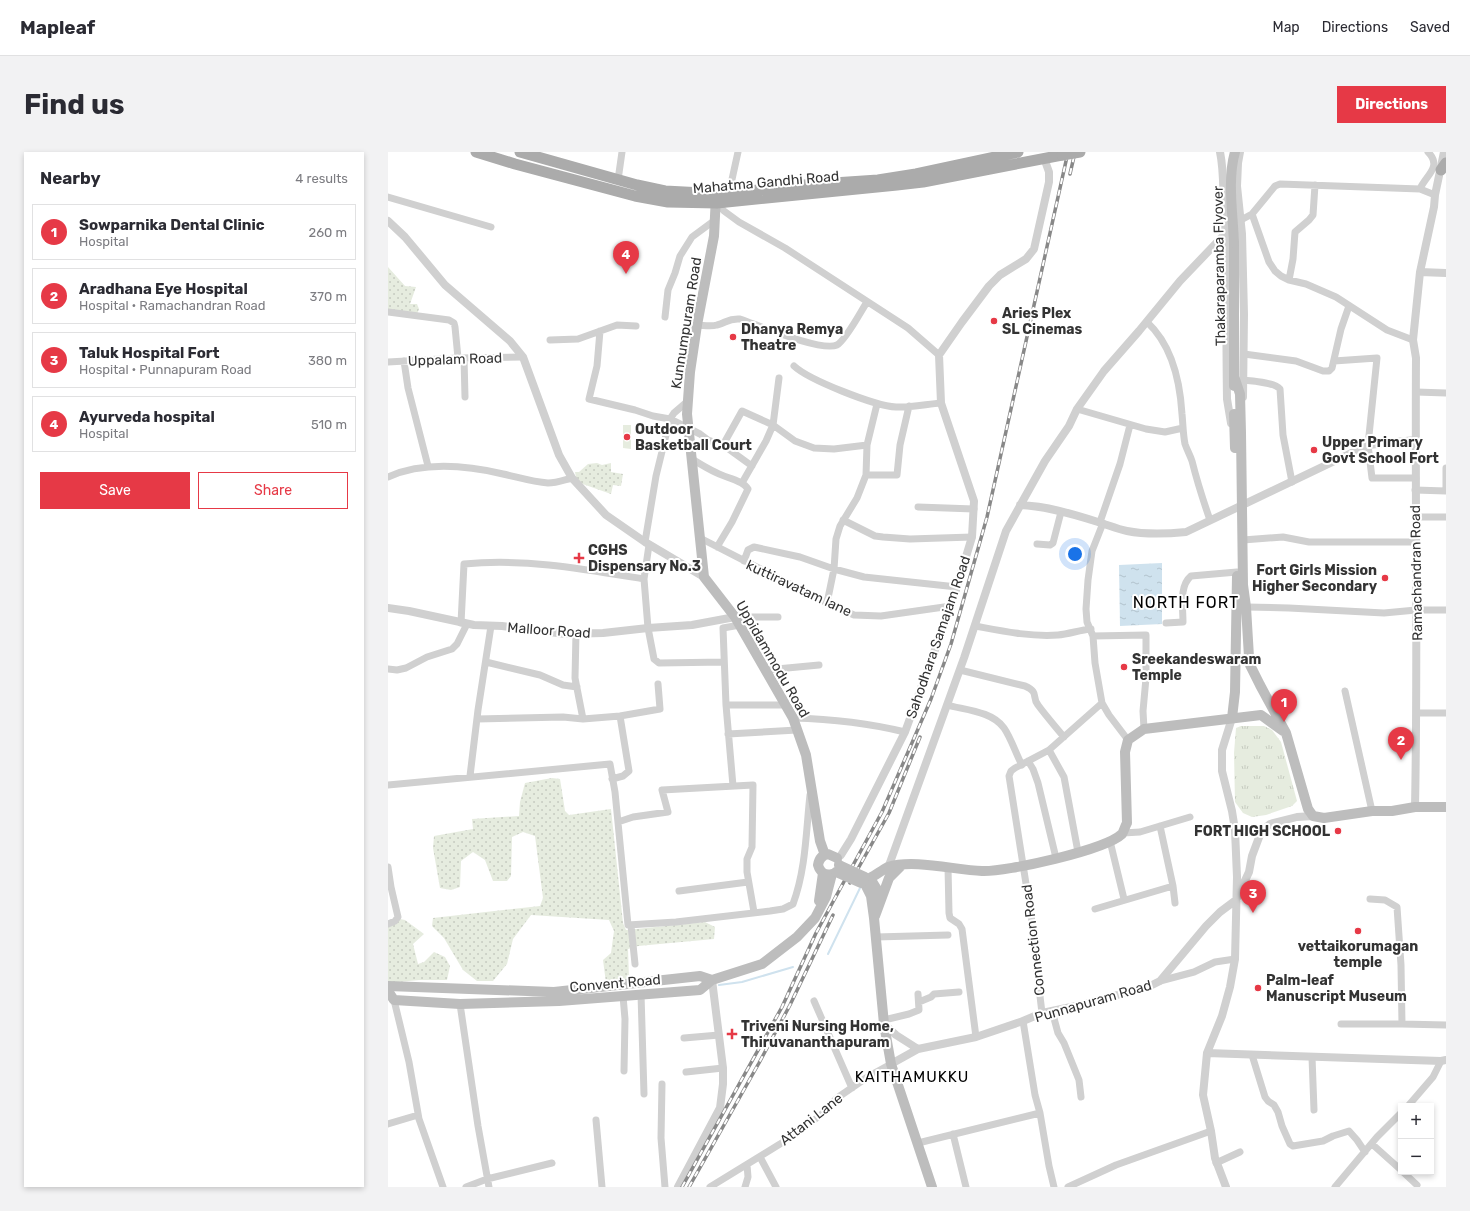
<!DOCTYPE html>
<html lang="en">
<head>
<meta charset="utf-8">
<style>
	:root { --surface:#fff; --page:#f2f2f3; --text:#2b2b33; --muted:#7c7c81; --line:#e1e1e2; --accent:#e63946 }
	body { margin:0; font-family:Rubik,sans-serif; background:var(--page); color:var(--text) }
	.controls { position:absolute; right:12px; bottom:12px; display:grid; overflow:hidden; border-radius:0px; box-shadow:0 2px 6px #0003 }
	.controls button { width:36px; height:36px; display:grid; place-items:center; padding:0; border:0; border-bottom:1px solid var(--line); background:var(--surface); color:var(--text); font:20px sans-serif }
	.you { position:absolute; left:687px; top:402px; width:14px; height:14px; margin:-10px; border:3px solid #fff; border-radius:50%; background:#1a73e8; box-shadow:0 0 0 6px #1a73e833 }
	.badge { display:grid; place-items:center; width:26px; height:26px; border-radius:50%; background:var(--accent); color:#fff; font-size:13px; font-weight:700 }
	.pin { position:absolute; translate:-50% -33px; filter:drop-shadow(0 1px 2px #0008) }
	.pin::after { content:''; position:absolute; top:21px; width:14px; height:12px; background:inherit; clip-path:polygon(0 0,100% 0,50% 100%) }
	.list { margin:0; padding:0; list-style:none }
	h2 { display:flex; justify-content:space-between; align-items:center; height:52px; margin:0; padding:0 16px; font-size:17px }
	h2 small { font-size:13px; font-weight:400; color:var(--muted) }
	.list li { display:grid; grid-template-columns:26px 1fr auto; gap:12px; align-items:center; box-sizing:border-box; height:56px; margin:0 8px 8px; padding:0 8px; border:1px solid var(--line); border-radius:0px }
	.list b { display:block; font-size:15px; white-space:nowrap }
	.list p { margin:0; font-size:13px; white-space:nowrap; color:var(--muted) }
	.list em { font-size:13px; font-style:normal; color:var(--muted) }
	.actions { display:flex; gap:8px; padding:12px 16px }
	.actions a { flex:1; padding:9px 0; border:1px solid var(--accent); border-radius:0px; text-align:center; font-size:14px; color:var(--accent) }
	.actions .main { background:var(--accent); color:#fff }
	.map { position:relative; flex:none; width:1058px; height:1035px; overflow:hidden; border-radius:0px }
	header { display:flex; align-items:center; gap:24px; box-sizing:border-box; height:56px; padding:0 20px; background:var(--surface); border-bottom:1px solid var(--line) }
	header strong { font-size:19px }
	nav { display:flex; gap:22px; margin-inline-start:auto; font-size:14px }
	.intro { display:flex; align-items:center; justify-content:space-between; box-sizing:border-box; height:96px; padding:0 24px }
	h1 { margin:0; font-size:28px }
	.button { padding:10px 18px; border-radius:0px; background:var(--accent); color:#fff; font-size:14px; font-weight:700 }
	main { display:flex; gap:24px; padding:0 24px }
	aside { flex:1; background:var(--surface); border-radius:0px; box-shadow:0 2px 6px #0003 }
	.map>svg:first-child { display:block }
</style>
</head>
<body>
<header>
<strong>Mapleaf</strong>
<nav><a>Map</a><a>Directions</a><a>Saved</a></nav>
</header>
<div class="intro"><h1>Find us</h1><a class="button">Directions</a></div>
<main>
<aside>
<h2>Nearby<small>4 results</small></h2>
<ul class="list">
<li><span class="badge">1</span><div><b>Sowparnika Dental Clinic</b><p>Hospital</p></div><em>260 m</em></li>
<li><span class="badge">2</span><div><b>Aradhana Eye Hospital</b><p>Hospital · Ramachandran Road</p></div><em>370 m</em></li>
<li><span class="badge">3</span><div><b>Taluk Hospital Fort</b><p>Hospital · Punnapuram Road</p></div><em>380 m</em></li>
<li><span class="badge">4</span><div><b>Ayurveda hospital</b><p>Hospital</p></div><em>510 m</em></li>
</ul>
<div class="actions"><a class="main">Save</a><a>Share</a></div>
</aside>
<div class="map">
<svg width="1058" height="1035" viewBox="0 0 1058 1035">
	<defs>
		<pattern id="grass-dots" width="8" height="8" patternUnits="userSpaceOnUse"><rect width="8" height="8" fill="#e6ecdf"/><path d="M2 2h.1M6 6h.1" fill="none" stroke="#c6cbc0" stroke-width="1.8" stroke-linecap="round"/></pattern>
		<pattern id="park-tufts" width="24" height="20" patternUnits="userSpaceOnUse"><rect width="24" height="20" fill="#e6ecdf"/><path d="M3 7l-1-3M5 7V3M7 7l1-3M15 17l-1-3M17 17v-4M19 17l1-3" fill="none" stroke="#c6cbc0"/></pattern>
		<pattern id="water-ripples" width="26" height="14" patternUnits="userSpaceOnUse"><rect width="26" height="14" fill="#cfe2ee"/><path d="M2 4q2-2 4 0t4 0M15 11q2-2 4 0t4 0" fill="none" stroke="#b2c2cd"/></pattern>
	</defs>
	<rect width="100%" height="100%" fill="#fff"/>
	<path fill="url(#grass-dots)" d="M0,115L17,134L28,135L22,152H29L31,157L29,162L0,157Z
		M209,311L214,313L223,311V320L235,322L233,334L225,333L223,342L189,330L187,320H191L200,312Z
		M164,626L172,627L177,659L181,663L223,657L235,771L238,778L317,770L327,775L326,787L250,794L240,797L241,827L218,831L215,808L223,801L226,779L221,768L143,763L125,787L119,812L105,829H89L75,818L56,786L44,774L45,766L152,754L155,746L147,684L135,680L124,685L123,724L119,729H105L97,708L85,700L73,709L72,735L63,738L52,736L45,696L46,684L85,677L84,667L131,664L132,650L137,631Z
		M7,766L17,768L36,782L25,792L30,812L36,810L46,800L57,805L62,814L59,828H31L0,831V771Z"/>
	<path fill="url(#park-tufts)" d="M853,574H876L884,578L893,590L909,649L904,654L878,663L864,665L855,661L847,650L846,601L848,576Z"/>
	<path fill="#e6ecdf" d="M235,273H243V297L235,296Z"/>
	<path fill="url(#water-ripples)" d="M774,411V472L732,474L731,413Z"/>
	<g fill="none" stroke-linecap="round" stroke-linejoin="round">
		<path stroke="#cfe2ee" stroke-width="2" d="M440,802L472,736
			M331,833L354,830L405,815"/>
		<path stroke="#d0d0d0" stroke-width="7" d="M230,28L234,0
			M1032,37C1037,24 1055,15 1040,0
			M341,41L350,0
			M0,45L103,75
			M329,51L336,59L351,70L397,96L520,176L551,203
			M864,62L887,34L892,32L1032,37L1047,43
			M853,68L864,62L881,110L887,119L893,124L901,128L918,132L948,145L999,178L1025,188
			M901,128L905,107L907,80L921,68L925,63L927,33
			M0,160L61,168L66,171L67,175L70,206
			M277,165L280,138L287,121L292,104L304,85L327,68
			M759,170C784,193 792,229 794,262C795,272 795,282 797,292C799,298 802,303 804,309C809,329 815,348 822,368
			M309,173C315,173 322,175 329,173C338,171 340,166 352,167C370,173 433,200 449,193C458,188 473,159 479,150
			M212,179L209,214L201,247L247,258L265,264L282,267L312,282L320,288L335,293L364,314
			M162,188L190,187L229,173L248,174
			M856,202L908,209L935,219H941L944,216L953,177L961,154
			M76,206L77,245
			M16,209L20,236L40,314
			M946,209L989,206L980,293L984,326H1028
			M0,210L70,206L135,205
			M406,214C421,228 487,254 508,255C520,256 540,252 553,251
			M855,228C864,229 886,230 892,237L895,283L904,330
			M1028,240L1058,241
			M689,257L758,277L777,280L795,276
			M335,293L354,259L385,273L407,289L426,296L446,297L479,293
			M304,307C312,312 320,317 329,321C338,326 355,328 360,337L344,370L329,395
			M478,323H509L512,293L521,254
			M0,325C36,309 77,313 115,322C129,325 145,330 160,331C168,331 176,328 184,326
			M354,331L378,289L385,273L391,226
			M1027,338L1058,339
			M1058,339V316
			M530,355L586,357
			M1027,365H1058
			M455,368L487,384L495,385L522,387L584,385
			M712,370L732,312L742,273
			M715,371L704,399L700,428L698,457L699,470L705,484L707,511L714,551L721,563L740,588
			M312,386L439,451L466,463L493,464L563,454
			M855,388L895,385L921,390H1028
			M257,390L268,324L280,275L282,267L286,261L300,249
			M649,392L662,393L665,391L673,360
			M261,393L256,427L260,476L266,507L271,511L336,510
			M356,409L360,398L366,395L412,405L446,417L476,425L569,435
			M439,451L446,417L448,387L452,374L469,346L478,323L479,293L489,252
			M858,455L901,456L996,461L1028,458H1058
			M347,465H390
			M73,471L76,412C137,406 196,417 256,427
			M778,471L795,470C795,455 791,434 803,424L849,420
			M587,474C614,479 642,485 670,483C681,482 692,478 703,477
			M188,481L187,526L195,567
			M705,484L758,483V526L755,559L756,577
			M98,510L152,523L175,533L189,535
			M0,517L9,518L18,516L39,505L64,497L69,492L79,472
			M378,518L431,513
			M572,518L637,534C652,541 643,544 650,553C658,564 667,574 676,585
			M957,539L984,659
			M338,553H398
			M559,553C577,558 604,559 616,576C623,586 628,602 634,613
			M1029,561H1058
			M405,566C443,567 480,571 517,580
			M89,567L175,565L195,567L232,564L272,557L270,532
			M340,582L409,578
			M661,598L676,625L690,700
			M640,609L645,617L650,631L668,706
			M82,624L90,558L103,474
			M224,627L235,624L241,619L232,564
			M0,633L222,612L227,640L240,773L288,770L382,759L395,757L405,752C418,717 418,679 422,643
			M345,634L338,553L335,476L352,473
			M230,670L245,665L280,660L274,638L365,633L364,695L359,707V720L366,760
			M772,674L785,734L787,751
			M735,681L752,680L802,665
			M722,689L736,747
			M0,715L3,735L10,765L7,769L0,772
			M560,715L561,761L562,766L571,772L574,777L588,885
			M291,739L360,730
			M982,747L997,748L1009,755L1013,813L1014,872L1058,873
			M707,757L785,734
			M243,773L247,812
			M488,785L560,783
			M772,829L806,820L827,810L847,807
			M253,842L256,942
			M235,844L237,867L236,919
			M6,848L21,910L31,967L55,1035
			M426,849L464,936
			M531,850L543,845L546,842L571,840
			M72,852L90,974L101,1035
			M664,859L670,881L676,891L691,928L693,945
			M654,861L649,819L648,795L621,624L623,619L627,616L661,598L714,551
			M496,868L521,862L531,858L530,842
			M635,869L647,943L652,961L661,1014L666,1035
			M953,872H1014
			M296,886L331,883
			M864,903L877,945L880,949L886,953L890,960L894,974L902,992L905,994L935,989L945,984L961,979L969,988L977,1000
			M924,905L926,958
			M298,920L335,916
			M274,932L273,986L277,1035
			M1020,954L1045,925L1053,909
			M208,968L214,1035
			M0,972L30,963
			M565,982L578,1035
			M530,991L652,961
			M984,992L1013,1018
			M372,1005L388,1035
			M828,1011L852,1000
			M1015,1020L1029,1033
			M78,1035L99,1027L164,1011
			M322,1035L392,992L433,963L449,946L481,924L503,912
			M357,1035L360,1025L359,1013
			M680,1035L728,1013L823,979
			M947,1035L989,985L1013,961"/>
		<path stroke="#d0d0d0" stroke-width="8" d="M832,0C836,19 835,38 836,58C839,121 838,184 839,247L843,271
			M852,0L850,11L849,34L854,82L856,162L855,245
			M0,69L17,85L57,133L122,189L135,205L171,303L184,326L218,363L257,390L316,425
			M1032,120L1058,121
			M632,353C658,354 685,362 710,370C720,373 729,377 739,379C759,383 778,382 798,380L980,293L1027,288
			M0,456L21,459L86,473L114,474L177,482L215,481L260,476L304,473L347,465
			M1027,655C1030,505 1027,355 1028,206L1025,188L1032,120L1046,55L1047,43L1056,0
			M451,712L449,706L453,703L463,687L517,580L563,454L584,385L586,349L553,251L551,203L574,170L601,134L612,123L638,107L646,97L661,30V20L656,6
			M500,720V716L576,506L618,379L657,309L681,274L689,257L716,219L751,179L792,129L835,84L837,85L853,68
			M496,872L508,883L530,897
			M819,901L1053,909L1058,908
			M503,912L530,897L588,885L635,869L654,861L693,853L762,834L772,829L818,774L832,760L848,748L861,720L864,704L873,680L882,672L909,665L925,664
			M290,1035L332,956L335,932V916L324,828
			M838,1035L827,1006L823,979L815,943L819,901L834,864L842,835L847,807L849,725L847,678L844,659L834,619V598L844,566"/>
		<path stroke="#bdbdbd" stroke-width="10" d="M328,44L326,84L309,173L302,220L299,262L316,425L347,465L405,566L418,603L432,689L437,703
			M846,91V234
			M847,227L852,242L853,281L855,433L858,455L861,505L862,513L872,533L898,581L920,657L925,664L936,666L984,659H1004L1027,655H1058
			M846,262L847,296
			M844,566L847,540L849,424
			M482,726C488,723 494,718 500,715C526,707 567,718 594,719C619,720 717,698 734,682C736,679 737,674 739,671L737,600L740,588L756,577L873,563L895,579
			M482,726L490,739L492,748
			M477,732L483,744L486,766L496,872L503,912L544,1035
			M431,749L435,721
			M487,764L501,726L514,713
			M0,834L166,840L312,824L324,828
			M0,839L6,848L72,852L171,849L312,838L324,828L374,812L409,785L427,766L438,745L444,722C437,724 432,720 430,713C431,707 434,703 440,702L449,706"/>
		<path stroke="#ababab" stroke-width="11" d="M88,0L127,12L247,44L280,50L329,51L509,33L535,30L674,3
			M132,0L249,33L277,39L334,42L416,33L490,28L528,22L630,0
			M1053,18L1058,11"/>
		<defs>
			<path id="rail" d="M682,22L687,0
				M462,731L501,661L532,585
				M294,1035L394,855L428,781L494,660L543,547L563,492L599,365L680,0
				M301,1035L371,911L402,853L445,763"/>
		</defs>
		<use href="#rail" stroke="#888" stroke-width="3.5"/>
		<use href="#rail" stroke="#fff" stroke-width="2" stroke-dasharray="6" stroke-linecap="butt"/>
		<path stroke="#bdbdbd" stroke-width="10" d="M846,91C845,63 839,27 847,0
			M451,713L477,725
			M448,720L473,731"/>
		<path stroke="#ababab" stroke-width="11" d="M674,3L692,0"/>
	</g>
	<g fill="#e63946" stroke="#fff" stroke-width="1.5">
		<circle cx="606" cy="169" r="4"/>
		<circle cx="345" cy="185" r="4"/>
		<circle cx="239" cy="285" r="4"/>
		<circle cx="926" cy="298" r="4"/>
		<path d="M189 400h4v4h4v4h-4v4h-4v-4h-4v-4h4z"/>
		<circle cx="997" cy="426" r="4"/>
		<circle cx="736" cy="515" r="4"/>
		<circle cx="950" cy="679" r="4"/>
		<circle cx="970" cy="779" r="4"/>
		<circle cx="870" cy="836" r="4"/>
		<path d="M342 876h4v4h4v4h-4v4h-4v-4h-4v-4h4z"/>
	</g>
	<g text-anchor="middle" stroke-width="4" stroke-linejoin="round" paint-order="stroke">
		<g font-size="14" fill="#333" stroke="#fff">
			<text transform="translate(378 30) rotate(-5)" y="5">Mahatma Gandhi Road</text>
			<text transform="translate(831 114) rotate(-91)" y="5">Thakaraparamba Flyover</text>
			<text transform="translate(298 171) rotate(-81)" y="5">Kunnumpuram Road</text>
			<text transform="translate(67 207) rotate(-2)" y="5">Uppalam Road</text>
			<text transform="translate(1028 421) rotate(-91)" y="5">Ramachandran Road</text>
			<text transform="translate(411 436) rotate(25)" y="5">kuttiravatam lane</text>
			<text transform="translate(161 478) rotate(4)" y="5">Malloor Road</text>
			<text transform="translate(550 485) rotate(-71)" y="5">Sahodhara Samajam Road</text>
			<text transform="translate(385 507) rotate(60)" y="5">Uppidammodu Road</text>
			<text transform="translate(645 788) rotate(-97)" y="5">Connection Road</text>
			<text transform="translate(227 831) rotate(-5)" y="5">Convent Road</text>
			<text transform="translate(705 849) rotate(-16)" y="5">Punnapuram Road</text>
			<text transform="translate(423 967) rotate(-38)" y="5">Attani Lane</text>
		</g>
		<g font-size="14" font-weight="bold" fill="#333" stroke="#fff" text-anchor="start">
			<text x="614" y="166">Aries Plex<tspan x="614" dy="16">SL Cinemas</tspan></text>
			<text x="353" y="182">Dhanya Remya<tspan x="353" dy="16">Theatre</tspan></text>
			<text x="247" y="282">Outdoor<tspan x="247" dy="16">Basketball Court</tspan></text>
			<text x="934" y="295">Upper Primary<tspan x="934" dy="16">Govt School Fort</tspan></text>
			<text x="200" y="403">CGHS<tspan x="200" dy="16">Dispensary No.3</tspan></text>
			<text x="989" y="423" text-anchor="end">Fort Girls Mission<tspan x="989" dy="16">Higher Secondary</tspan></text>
			<text x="744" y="512">Sreekandeswaram<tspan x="744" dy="16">Temple</tspan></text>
			<text x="942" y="684" text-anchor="end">FORT HIGH SCHOOL</text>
			<text x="970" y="799" text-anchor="middle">vettaikorumagan<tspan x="970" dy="16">temple</tspan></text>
			<text x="878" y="833">Palm-leaf<tspan x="878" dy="16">Manuscript Museum</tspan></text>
			<text x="353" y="879">Triveni Nursing Home,<tspan x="353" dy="16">Thiruvananthapuram</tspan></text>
		</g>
		<g font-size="15" letter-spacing="1" fill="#000" stroke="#fff">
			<text x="524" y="930">KAITHAMUKKU</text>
		</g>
		<g font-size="16" letter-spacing="1" fill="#000" stroke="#fff">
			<text x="798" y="456">NORTH FORT</text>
		</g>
	</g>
</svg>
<div class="controls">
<button>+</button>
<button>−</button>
</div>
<div class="you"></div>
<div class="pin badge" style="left:896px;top:570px">1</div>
<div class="pin badge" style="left:1013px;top:608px">2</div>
<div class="pin badge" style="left:865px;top:761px">3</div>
<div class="pin badge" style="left:238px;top:122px">4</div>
</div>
</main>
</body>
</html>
